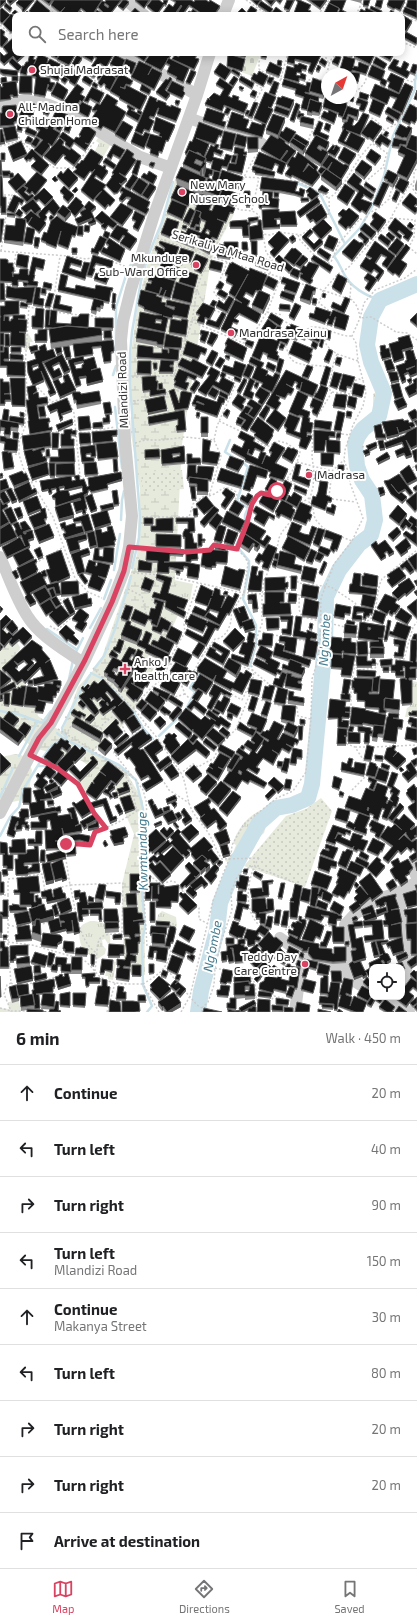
<!DOCTYPE html>
<html lang="en">
<head>
<meta charset="utf-8">
<style>
	:root { --surface:#fff; --page:#f6f6f6; --text:#202124; --muted:#757577; --line:#e0e0e0; --accent:#da4261 }
	body { margin:0; font-family:"Exo 2",sans-serif; background:var(--page); color:var(--text) }
	.controls { position:absolute; right:12px; bottom:12px; display:grid; overflow:hidden; border-radius:8px; box-shadow:0 2px 10px #0003 }
	.controls button { width:36px; height:36px; display:grid; place-items:center; padding:0; border:0; border-bottom:1px solid var(--line); background:var(--surface); color:var(--text); font:20px sans-serif }
	.compass { position:absolute; left:321px; top:68px; width:36px; height:36px; border-radius:50%; background:var(--surface); box-shadow:0 2px 10px #0003; rotate:40deg }
	.stop { position:absolute; width:12px; height:12px; margin:-9px; border:3px solid #da4261; border-radius:50%; background:#fff }
	.stop.end { background:#da4261; border-color:#fff; box-shadow:0 1px 4px #0008 }
	.list { margin:0; padding:0; list-style:none }
	h2 { display:flex; justify-content:space-between; align-items:center; height:52px; margin:0; padding:0 16px; font-size:17px }
	h2 small { font-size:13px; font-weight:400; color:var(--muted) }
	.list li { display:grid; grid-template-columns:26px 1fr auto; gap:12px; align-items:center; box-sizing:border-box; height:56px; padding:0 16px; border-top:1px solid var(--line) }
	.list b { display:block; font-size:15px; white-space:nowrap }
	.list p { margin:0; font-size:13px; white-space:nowrap; color:var(--muted) }
	.list em { font-size:13px; font-style:normal; color:var(--muted) }
	.icon { flex:none; width:22px; height:22px; fill:none; stroke:currentColor; stroke-width:2; stroke-linecap:round; stroke-linejoin:round }
	.map { position:relative; flex:none; width:417px; height:1012px; overflow:hidden }
	.search { position:absolute; background:var(--surface); box-shadow:0 2px 10px #0003; left:12px; right:12px; top:12px; height:44px; display:flex; align-items:center; gap:10px; box-sizing:border-box; padding:0 14px; border-radius:8px; color:var(--muted); font-size:15px }
	.sheet { height:556px; background:var(--surface) }
	nav { display:flex; justify-content:space-around; align-items:center; box-sizing:border-box; height:56px; border-top:1px solid var(--line); background:var(--surface); font-size:11px; color:var(--muted) }
	nav a { display:grid; justify-items:center; gap:2px }
	nav .on { color:var(--accent) }
	.map>svg:first-child { display:block }
</style>
</head>
<body>
<div class="map">
<svg width="417" height="1012" viewBox="0 0 417 1012">
	<defs>
		<pattern id="grass-tufts" width="24" height="20" patternUnits="userSpaceOnUse"><rect width="24" height="20" fill="#e6eadd"/><path d="M3 7l-1-3M5 7V3M7 7l1-3M15 17l-1-3M17 17v-4M19 17l1-3" fill="none" stroke="#c6c9be"/></pattern>
		<pattern id="wetland-marsh" width="20" height="14" patternUnits="userSpaceOnUse"><rect width="20" height="14" fill="#e6eadd"/><path d="M1 5h8M5 5V1M11 12h8M15 12V8" fill="none" stroke="#c6c9be"/></pattern>
		<pattern id="cemetery-stones" width="16" height="16" patternUnits="userSpaceOnUse"><rect width="16" height="16" fill="#e6eadd"/><path d="M2 7V4a2 2 0 0 1 4 0v3zM10 15v-3a2 2 0 0 1 4 0v3z" fill="#c6c9be"/></pattern>
		<pattern id="park-dots" width="8" height="8" patternUnits="userSpaceOnUse"><rect width="8" height="8" fill="#e6eadd"/><path d="M2 2h.1M6 6h.1" fill="none" stroke="#c6c9be" stroke-width="1.8" stroke-linecap="round"/></pattern>
	</defs>
	<rect width="100%" height="100%" fill="#fff"/>
	<path fill="url(#grass-tufts)" d="M98,138L112,142L102,159L94,153L99,143L96,141Z
		M28,333L33,342H30V346H34L33,349L29,348L27,350H24L25,334Z
		M376,392L380,395V400L376,402L377,406L374,408L373,407V394Z
		M174,580L193,584L190,600L169,593Z
		M413,681L417,682V714L412,713L408,717H405L407,708L410,706L409,686Z
		M102,760L107,764L84,793L80,790L79,781Z
		M261,810L269,816L264,833L255,841L252,839L239,865L225,861L233,853L236,845L233,843C238,828 247,817 261,810Z
		M162,911L176,917L177,926L175,932L169,927L170,923L157,920L158,915Z
		M90,921H95L108,924C108,931 111,936 110,943L108,944L105,939L102,940L103,946L106,949L105,954L96,960C92,956 88,954 84,950C80,946 78,934 80,928C82,924 86,923 90,921Z
		M110,960L116,962L113,980L108,979V976H105L106,972H110Z
		M19,1001L21,1012H0V1008L9,1009L8,1002Z"/>
	<path fill="url(#wetland-marsh)" d="M179,171L237,194L234,207V214L217,246L210,265L182,444L175,579L179,613L131,718L93,752L125,770L143,801L145,975L129,972L124,962L122,884L134,834L112,783L82,761L34,748L3,725L0,726V624L13,637L20,647L17,672L35,698L38,716L62,732L78,687L100,663L137,555L140,490L131,434V354L137,308L147,265L167,209L175,180Z
		M16,754L24,756L32,770L29,792L22,800L7,803L0,799V757Z"/>
	<path fill="url(#cemetery-stones)" d="M244,53H261L252,76L241,72Z"/>
	<path fill="url(#park-dots)" d="M182,470L184,489L143,492L141,472Z
		M321,798L332,811L305,887L244,866L286,816L306,809Z"/>
	<g fill="none" stroke-linecap="round" stroke-linejoin="round">
		<path stroke="#cbe1e9" stroke-width="2.5" d="M295,182L314,190L321,196L345,244L334,256C339,263 340,266 343,272C350,287 366,296 380,300
			M345,244L360,228L373,205L384,176L393,136L415,89V81L417,73
			M130,266L134,260
			M116,354V307L127,272
			M113,375L116,366
			M115,407L122,468
			M230,440L225,452L233,457
			M241,461L248,467L237,501L248,508L245,515V527L236,545L249,561V569L243,599L256,625V644L250,666
			M121,520L122,500L124,491
			M132,568L139,538L140,517L130,385V353L132,332L141,281L148,256L162,222L173,182
			M114,570L120,534
			M128,588L131,576
			M104,599L111,580
			M90,628L101,608
			M47,629L76,649
			M75,654L83,638
			M94,669L104,656L115,629L127,590
			M91,673L101,678L104,681
			M69,679L73,660
			M109,686L133,711L143,728L153,739
			M0,711L18,714L42,723L51,711
			M185,711L195,692L190,688L198,675L193,672H189
			M57,733L64,739L119,765L136,780L143,809L142,890L145,927L142,941L143,985L152,1006L147,1012
			M159,736L180,716
			M19,756L38,721
			M41,760L52,745L67,737L63,733L62,728L81,690L90,675
			M38,766H47L49,767
			M53,770L56,772L59,770L62,772
			M0,797L13,768
			M0,836L10,817L19,807L23,790L40,762"/>
		<path stroke="#cbe1e9" stroke-width="16" d="M198,1012L201,991L217,930L220,903L236,864L259,823L276,808L292,805L308,798L312,784L325,644L326,597L339,570L359,544L371,535L375,520L372,495L362,480L357,466L355,444L358,436L363,429L379,416L384,393L371,362L367,345L371,317L380,300L417,284"/>
		<path stroke="#cbcbcb" stroke-width="1.5" stroke-dasharray="2 2" stroke-linecap="butt" d="M246,0L268,15
			M318,15L329,0
			M356,15L363,0
			M400,15L406,0
			M407,18L417,21
			M0,25L15,38
			M402,42L417,48
			M262,53L259,62V69L266,74L285,80
			M326,53V58L329,64L327,74
			M48,58L66,67
			M353,59L374,67
			M329,64L332,58L337,54L350,58
			M73,69C84,73 100,80 102,92L107,95
			M240,74L248,80
			M403,79L413,82L417,72
			M253,83L263,89
			M302,85L312,78L327,81
			M351,91H357L364,84L377,53
			M347,98V104
			M346,103L352,108
			M18,113C18,136 13,134 32,151
			M368,116L377,121L384,130
			M243,117L253,121L259,104L254,103L270,76
			M227,122L230,112L232,113
			M267,127L275,106L276,95L288,53
			M57,142L67,122
			M328,143L343,148
			M373,144L387,153L383,167L388,171
			M0,146L19,141
			M309,147L311,143L309,139L310,135L318,122L327,94
			M219,150L221,140
			M354,153L361,156
			M258,154L254,158L244,177L262,178
			M42,159L49,149L53,148
			M221,160L224,153L222,151
			M46,162L55,168H73L95,141
			M205,163L213,166
			M237,175L244,177L236,206L239,210C259,210 261,214 263,234L270,235L279,232L301,235L318,224
			M274,179L298,181L329,198
			M414,181L413,189L417,195
			M365,182L383,167
			M0,195H12
			M252,210L259,178
			M391,218L415,220L414,237L409,247L417,254
			M323,221C331,215 329,208 329,198C343,189 348,175 357,162C364,151 374,141 383,132C387,127 394,127 398,122C404,114 405,105 417,105
			M223,231L201,277L197,288L192,322L215,331L243,343C255,336 260,322 267,312L283,315
			M263,234L266,252L272,260L270,274
			M298,235L300,240L314,255
			M157,238L233,264
			M0,251L68,256L86,259L95,257
			M1,251L7,208L12,195L18,197
			M151,257L164,262
			M108,260L127,267
			M324,261L329,263L331,262L339,243L360,219L365,220L369,213L379,208L389,199L391,191L399,179L398,178
			M227,262L224,271L214,292L218,298L225,301L229,297
			M241,266L283,278
			M338,274L344,277L351,285L350,297L352,300
			M12,278L13,275L16,273L14,267L16,252
			M298,283L306,285
			M316,288L346,298
			M197,289L200,297L206,305
			M156,295L169,300
			M350,299C357,303 359,311 360,318L371,317L396,332L407,333L417,340
			M169,301L176,283
			M0,302L5,303L6,284L10,285L12,284
			M28,306L36,309
			M29,306L25,367L27,388L25,427L19,442V455L24,470L53,517L75,578L88,592L102,598
			M214,310L222,313
			M50,311L54,297L60,256
			M55,312L79,315
			M332,313L319,303L323,291L338,274L348,268L388,223L407,189L414,181V172L417,168
			M272,314L267,312L281,277
			M87,315L109,319
			M225,315L228,313L232,306
			M167,319L183,320
			M282,320L291,325
			M328,324C322,339 323,345 337,354L333,365L329,389L332,392L350,394L356,380L359,379L364,381
			M300,329L303,331C306,330 309,328 312,327C326,326 338,337 352,336
			M176,336L186,338
			M285,346C288,350 288,356 292,360C300,367 316,364 326,367
			M337,354L358,361
			M181,358L193,360
			M200,363L222,373
			M132,377H143
			M154,377L174,375L192,322L187,321
			M34,387H37L52,402L66,397L68,399L74,413L80,476L84,479L97,477
			M173,390L183,392
			M163,396L167,395V392L170,391
			M133,401L157,398
			M219,421L242,432
			M17,426L25,427
			M313,430L312,456L314,473L313,487L309,502L313,509L315,519L323,528L333,533
			M76,431L84,433L115,427
			M316,431L313,430L314,422L332,392
			M334,433L350,435
			M48,434L64,430
			M254,439L267,447L278,441L286,443L300,452C298,464 282,491 270,495
			M135,443L145,440H163L185,437L214,440L217,426L235,386L234,381L225,375
			M362,447L395,438L406,433
			M11,453L19,455
			M297,462L332,471L344,460
			M417,464L412,468L417,479
			M287,479L297,486
			M31,482L41,481
			M4,492L18,487
			M209,496C221,493 222,482 236,492L237,495L235,500
			M329,497L332,471
			M332,499L355,502
			M301,503L309,498
			M243,505L250,508
			M142,517H189L193,504L204,496H209L221,456L214,440
			M342,537L352,541
			M224,547L237,549
			M139,549H147
			M207,550H210L214,545H217
			M53,553L64,547
			M276,554L279,538L282,532L294,517
			M35,560L39,561L46,557
			M133,573L163,575L239,592L262,594V624L259,631L251,663L254,676L242,700L231,694
			M285,577H293
			M297,577L298,583L331,587L355,603L358,607
			M264,579L262,594H267
			M265,579L274,557
			M128,589L142,596L146,613L150,616
			M282,593L299,595C300,602 297,612 303,617L345,627
			M66,611L60,600L73,597
			M167,621L173,622L171,627
			M50,626L57,630L70,619L69,616
			M259,631L268,634
			M272,635L282,636
			M295,639L307,641
			M165,640L168,632
			M202,656L215,639C226,639 233,623 231,613L244,593L248,563L245,557L237,549C240,541 244,533 247,524C251,512 250,501 261,493H266
			M387,660L404,659L413,627L417,622
			M170,664L176,665
			M240,666L252,670L270,685
			M356,667L359,670L375,668L379,662L381,661
			M93,668L133,708L158,739L181,773
			M222,668L228,660L229,661
			M190,672L194,671L202,656L207,659
			M179,683L181,684L185,694L190,699
			M168,694L175,697L185,694
			M254,697L249,696L236,729L219,747L214,758L198,767L193,764L181,773C186,782 186,793 189,803C193,816 202,823 209,834C214,842 216,851 222,859L259,858
			M257,699L267,702
			M270,703L284,707
			M286,707L289,692L287,690
			M133,708L151,688L164,677L173,653L185,632L184,624L198,583
			M65,717L75,720
			M311,719L312,679L317,663L320,643L321,598L334,564L352,541L363,518L350,483L348,471L344,460L345,450L353,425L363,406L366,392L358,361L356,343L352,336L360,318L364,303L375,290L405,278L417,269
			M88,724L101,728L103,724L112,717L121,723L126,734
			M101,728L106,739
			M58,729L92,750L135,779L143,790L146,801L147,816L145,834V873L144,898L147,946L151,947
			M66,735L72,724
			M128,737L132,735L146,725
			M111,745L114,747V753L132,776
			M355,747H367
			M373,747L417,745
			M92,750L100,744
			M39,760L61,771
			M152,764L160,776
			M69,777L79,785L89,805
			M162,779L169,790L189,803
			M352,790L365,777L368,767L355,747L347,744L351,708V684L357,654V625C361,621 367,623 371,618C378,610 376,590 382,579L417,550
			M92,810L106,828
			M68,844L64,847L70,885L123,883L122,932L119,934C103,934 97,935 97,953
			M73,844L89,845L95,832L117,823L137,811L131,785L123,772
			M259,858C247,876 242,910 260,926
			M146,873L161,884L172,881L175,882L185,894
			M21,877L42,874L45,891
			M50,890L70,885C75,904 78,943 97,953L95,971
			M0,895H8V879L18,878
			M8,895V943L11,983L16,986
			M193,902L199,908V919L208,924
			M321,924L332,927
			M8,925L18,927
			M39,925L49,922
			M285,930L297,921L299,917L311,921
			M0,941L32,945L78,958
			M81,959C90,962 94,973 102,978C112,985 130,984 143,984
			M215,968L224,970
			M163,970L170,973L176,981
			M232,972C254,977 256,976 256,1000H259
			M41,982C50,980 55,976 64,975
			M11,983L7,985L4,994L11,1011H28
			M26,984L34,983
			M184,990L197,1005L202,1008
			M269,1000L271,1001L274,996L286,999
			M0,1008L11,1011
			M42,1011L47,1012
			M107,1012L115,983
			M159,1012L143,984C159,974 166,971 171,951L169,949H166
			M181,1012L190,996L213,901L223,874L231,855L232,845L244,824L277,798L293,791L306,772L311,719L298,716L297,707H295
			M202,1012V1008L208,1002L214,985L215,968L221,942L232,910L231,892L237,877L242,871L253,866L296,883"/>
		<path stroke="#cecece" stroke-width="12" d="M39,0L59,15
			M126,0L144,15
			M223,15L229,0
			M112,53L119,56L141,62L197,95
			M0,107L24,100L49,105L71,114L140,157L171,168
			M189,118L224,131L258,141L262,144
			M0,557C9,577 16,599 28,617C40,636 64,649 83,663
			M0,813L39,738L51,723L85,660L112,602L124,571L129,547L132,516L125,441L121,340L123,321L131,289L154,215L197,95L210,53
			M417,861L412,867L417,877
			M398,892L407,951L411,959L407,963L406,972L409,980L402,990
			M280,938L312,961L341,968L354,981L372,992
			M341,968L348,964L350,961V939L345,925L355,914L379,899L400,892L417,882
			M382,997L409,1012
			M295,1012L300,972L306,957"/>
	</g>
	<path fill="#8c8c8c" fill-rule="evenodd" d="M7,0H17L10,6L7,2Z
		M34,0V1L23,14L22,12V10L16,5V3Z
		M41,0H54L49,6Z
		M54,0H103L102,1L105,2L122,0L110,15H94V14L100,12L98,9V8L93,15H63L61,14V13L60,14L51,7V5ZM81,10L85,13V14L80,12Z
		M135,0H151L144,9L135,2Z
		M152,0H161L160,1L163,3L164,1L162,0H168L166,7L164,6L157,15H156L147,8V6Z
		M170,0H192L194,2H209L210,0H209H211V1L220,8L215,15H186L191,12L193,9L189,7L183,15H161L173,7L175,3Z
		M250,0H262V1L273,11L270,15L258,7V5L257,6Z
		M264,0H283L280,5L276,1L271,7Z
		M287,0H295L289,12L294,14V13L298,3L295,0H301L311,7L309,10L311,13L310,15H285L287,11L284,10V8Z
		M306,0H327V1L320,10Z
		M350,0H362L361,3Z
		M370,0L368,8L363,7V5Z
		M377,0H383L381,9H378L382,12L381,15H379L375,13L374,15H358L365,11L370,10V9L375,8Z
		M417,0V20L403,14V12L406,7Z
		M405,2L400,12L395,9L394,11L387,7V5Z
		M129,4L123,11L118,7V6Z
		M4,6L12,10L10,13L4,8Z
		M0,10L10,16L12,15V13L15,15V30L11,34L3,25V24L2,25L0,23Z
		M402,15L412,23L407,32L417,38V46V44L416,46L403,39V37L405,33L402,31Z
		M0,30L5,34L4,36L8,41L3,47L15,53H28L17,63L22,68L35,55L34,59L36,61L41,55L38,53H45L43,56L48,60V61L64,68L62,73L66,66L57,61V59L76,54L69,67L81,75L75,87L69,83V81H68L65,85L61,82V80L60,79V77L58,82L50,78V82L55,85L51,92L47,91V89L49,86H48L45,98L34,96L36,79L32,78V95L19,94L20,76H25L20,75L22,69L18,73V72L17,76H18V83H16L18,98H13V97H11V100L0,102V84L1,87H3L2,84H1V78L6,77L7,83L12,82V77L3,76L0,74V69L16,70L9,64V62L4,66L0,62V52L4,56L7,54L3,49V47L2,48L0,47ZM28,70L32,72V76H27ZM40,74L50,78L40,77Z
		M48,53H60L57,60L51,57V55Z
		M78,53L113,56L106,69L100,65L95,72L97,75L94,79L87,75V73L96,59L94,58L92,63L78,55Z
		M150,53L144,62L134,56V54Z
		M151,53H173L169,58L172,60V59L179,56L174,54V53H198L196,58L199,61L194,71L189,69V70L183,84L176,81V79L167,74V72L170,67L166,65V63L161,72L152,67V69L162,75L154,91L149,89L151,92L149,96L140,91V90L142,85L131,79L132,75L122,71V69L136,65L133,73L145,64V62Z
		M221,53H247L245,59H244L245,61L242,72L236,71L240,75L239,78L231,73L225,81L214,74V72L227,67L228,55Z
		M262,53H281V56L267,55L266,60L261,59Z
		M309,53H322L312,75L308,73V71L311,65L295,61L294,66L287,64V62Z
		M339,53H354L352,58Z
		M368,53H377L376,54H375L370,66L355,59L353,67L369,68L366,76L360,74L358,84L354,83L353,90H351V74L340,71V69L354,58V56L367,55Z
		M378,53H395L390,62L377,55Z
		M341,59L338,67L332,64V62Z
		M82,60L76,68L72,66V64Z
		M125,60L121,71L110,66V64Z
		M319,62L327,63L325,68L319,64Z
		M282,63L281,67L282,69L279,78L266,73V71L277,65Z
		M373,63L387,65L384,70L385,73L383,79L387,81H404L399,94L413,89L402,115L396,112L401,116L398,122L385,114V112L392,109V108L396,100L390,97L387,105H385L380,118L369,113V111L373,100L370,98V96L388,89V87L390,83L387,82L385,88L380,85L381,82L368,77V75L376,67L373,65Z
		M399,63L397,66L401,68L409,65L406,71L410,74L407,79L388,70V68Z
		M417,65L415,76L410,74V72Z
		M294,68H307L306,72L302,71L301,74L297,73L296,75L306,77L305,82L299,80V83L306,86L311,83H327L323,99L319,98V102L322,107L319,116L312,115V116L307,115V111L301,110L304,99L295,96L296,91L282,87L284,78Z
		M321,68L319,73L316,72V70Z
		M106,70L133,83L130,87L147,98L141,111L142,113L157,102L181,111L176,123L157,116L159,110H158L154,119L150,118V119L154,122L149,133L144,131L142,135L143,136L145,132L144,150L131,144V142L135,133V131L140,118L138,123L126,116V114L129,110L127,108V106L128,105L119,100V98L110,93V92L105,89V86L104,85L101,88L98,85L99,81L97,80V78ZM133,108L138,110L137,113L134,112L135,111Z
		M196,74L190,85L186,84V82Z
		M257,75L268,78L263,87L251,81V79Z
		M82,80L93,83L90,87L82,82Z
		M168,80L172,81L184,89L183,92L185,94L182,100L170,94V96L166,101L156,94V92ZM171,82L167,91V92L166,91Z
		M238,80L233,88V87L229,96L232,98L239,99L238,100L248,106L244,115L231,110L228,116L225,115L223,121L226,124L224,129L203,122V120L221,112L205,106V104L209,99V98L220,96L223,90L216,86V84H229V83ZM224,107L226,108L224,114L222,113Z
		M239,80L254,85L252,90L239,82Z
		M274,80L271,86L267,84V82Z
		M92,85L98,87L97,89L104,95L99,104L100,105L118,103L116,106L122,121L133,128L125,142L115,136V134L103,127L101,131L94,127L95,124L91,122V120L95,113L92,112V110L96,104L90,100L88,104L84,102V101L83,102L92,109L88,119L63,105V103L84,91L81,95L85,99L92,87Z
		M279,85L275,96L276,98L271,109L273,111L266,125L262,139L258,138V152L248,153L247,139L245,149H244V152L247,154L242,175L230,172L243,179L241,184L236,183L234,190L223,186V188L238,196L233,207L235,209L233,214H230L226,224L224,223L217,240L212,239V240L215,243L209,255L195,247L194,249L161,235V233L179,224L176,234L180,235L186,233L190,229V227L194,214L189,226L183,223V221L195,212L197,206L190,203L188,208L187,207L182,221L167,214V212L172,200H171V198L177,185L176,178L183,168V164L187,156L185,155V153L192,142L223,132L221,138L219,137L216,144L219,147L218,149L223,153L221,157L214,154L213,157L224,160L232,158L229,163H231L233,155H234L235,147L242,148L234,146V144L247,137H256L227,129V127L244,118L249,122L246,128L249,129L262,125V124L254,120V118L269,94V93ZM209,144L215,146L205,157L209,146ZM206,162L211,164L212,162L211,169H206ZM228,165L227,171L218,182L220,173V174L222,168L227,169ZM213,172H214L212,180L209,178V176H212ZM203,192V194L218,200V201L223,203L222,206L217,205V202L212,203V205L214,206L212,211L210,210L212,205L211,202L212,200L202,194ZM201,221L206,223L204,228L201,233L199,232L200,229L199,227ZM207,231L210,233L209,235L206,233ZM195,237L199,238L197,242L191,239V238L195,239Z
		M239,88L244,90L242,92L239,90Z
		M68,92L63,102L51,96V94Z
		M257,94L255,99L250,97V95Z
		M369,97L367,102L368,104L364,113L359,111L360,106L356,105V103L359,99V98Z
		M281,98L294,104L288,118L274,113L276,107V104Z
		M343,98L342,101L347,107L359,114L357,121L354,120L353,125L354,126L369,117L363,131L382,129L373,142L369,139L368,140L361,135L360,137L365,141L358,153L338,143V141L343,130H342V128L344,123L342,122V118L338,117V114H337V116L334,125L321,119V117L328,113L329,111L323,109V107ZM349,133H350L346,142L345,141Z
		M175,103H180L178,107L175,105Z
		M16,105L18,123L14,124L18,140L6,143L3,128H0V113H2Z
		M35,105L32,125H30L29,128L37,134L35,138L25,134L27,129L22,128V133L17,132V130Z
		M258,105L252,119L248,118L249,114L248,117L245,116V114L250,113Z
		M300,107L294,123L290,121V120Z
		M417,108L415,125L411,123L410,126L402,122V120Z
		M51,111L48,117L43,115V113Z
		M300,113L303,117L314,123L313,129L300,126V120L297,119V117Z
		M68,117L60,133V135L54,145L59,138V137L74,140L79,138L80,137H79V135L96,134L85,152L74,144L71,149L81,158L74,167L64,159L65,157L63,156L55,166L44,158V156L52,147L50,146V148L42,158L49,166L42,175L47,181L35,196L53,199L60,208H67L82,203L84,207L96,209L92,213L95,220V218H110V217L127,206V204L130,200L126,199L122,203L119,201V199L122,194L120,193V191L122,189L117,194L114,195L106,186V185L111,178V177L114,170L103,164V162L107,158V156L125,150L120,160L113,156L111,161L116,166L134,155L133,158L141,163L137,177L138,179H141V177L147,175L157,178L153,185L156,189L148,201L142,197V195L145,190L141,197L132,191V189L130,191L125,188V186L132,175V173L136,162L125,177L127,181L122,186V188L150,204L148,208L149,211L146,216L128,207L133,212L122,227L114,222L117,225L128,232L137,241L130,251L120,245V243L124,238L123,237L119,243L110,237V236L115,227L113,230L108,226L105,231L101,228L102,226L95,220L96,224L91,226H89L88,222L92,220L78,226H83V237L77,236L78,229L75,238L72,237L68,250L58,246L59,240L56,249L46,245V244L41,242V240L47,233L51,222L49,220V218L78,227L75,220V219L81,216L80,212L75,218L71,213V215L65,222L57,216V214L54,217L49,212L46,215L47,219L45,222L46,225L39,234L35,230L32,245L24,244V242L32,228L28,225V224L26,223L23,246L4,243V240L15,226L19,218L15,216V214L23,215L20,219H23L33,212L31,210L26,215L21,210V208L26,204L24,201L22,206L19,204L15,214V218L7,217V213H11L7,212V210L22,199L17,193V192L16,193L8,183V182L11,179H10L9,176V178H3L2,171L10,173L14,177L26,184L36,172L31,168V166L36,162L33,159L30,162L28,161L27,163L24,159V158L25,157L13,162L8,149V147L27,155L34,151L35,149L31,146V144L36,137V136L39,132L36,130V128L37,126L34,124V122L50,124ZM64,142L66,143L65,146L70,150L63,146L64,144ZM144,181L149,184L148,185ZM26,192L29,195V196L25,193ZM32,193L35,196L33,198V200H31ZM39,201L45,207L41,211L36,203Z
		M386,119L394,122L393,125L386,121Z
		M74,121L69,134L64,132V130Z
		M285,122L281,131L283,132L296,134L293,138L309,144L306,148V150L303,155L290,146V143L289,145L285,142V143L296,153L293,157L295,158L305,157V153L315,137L313,136V134L323,125L320,132L329,138L327,141L329,146L326,151L340,150L335,158L328,154V156L344,165L345,164L338,160V158L356,156L349,166V168L341,180L342,184L336,191L321,180V176L318,173L320,177L312,187L292,177L291,179L285,176V174L289,168L287,167V165L288,162L286,165L282,175L277,173V172L279,167L275,165L272,171L275,174L274,178L255,175V173L252,172L254,164L273,158L261,151V149L271,136L266,134V130ZM307,159L321,167L318,171V173L317,171L318,168Z
		M175,127L168,142H166L162,154L159,153L158,158L150,155L151,150L146,148V146L159,136V135L153,132V130Z
		M331,127L329,133L324,130V129Z
		M412,132L411,135L417,137V163L407,182L409,184L403,194L395,189V187L400,178L398,177V179L393,188L389,186L379,208L373,205V204L387,183L384,181V178L397,174L404,158L398,155V152L399,149L392,148V146L397,139L395,138V134Z
		M383,135H389L387,138L391,143L388,148L382,144L380,148L375,144V142L383,136Z
		M236,136L232,152L220,149V148Z
		M33,140L31,145L25,143V141Z
		M5,153V162H1L3,197H6V215H1V208H0V161H1Z
		M366,157L381,158L375,166L366,159Z
		M103,159L99,165L103,167L106,168V169L108,173L102,181L96,177L95,178L106,187L104,189L115,201L110,207L108,206L105,210L95,201V200L93,202L81,192V190L92,174L90,172L84,181L74,174L78,180L69,190L57,178V176L63,174L73,173V172L76,170L75,167L83,161Z
		M149,165H155L153,169L149,167Z
		M355,170H372L364,180L355,173Z
		M262,177L298,184L296,191L299,192L305,191L303,198H308L307,197V195L308,194L306,193V191L319,196L317,198L320,204L300,218L297,214V212L311,201L308,198L309,202L301,203V198L295,196L279,193L278,209L279,212L297,225V227H281L280,220H276L277,225L280,224V229L263,230L262,210L277,209L262,208V210L259,209V198L262,203L274,198V192L260,191Z
		M417,179V191L415,190V185Z
		M362,181L360,185L374,197L371,201L364,196L362,199L372,205L366,215L362,212L360,213L351,206V204L358,193L347,184V182Z
		M364,185L376,191L374,194L364,187Z
		M241,186L239,190L235,189V187Z
		M318,190L329,192L326,195L318,192Z
		M60,191L74,197L68,204L63,199V197L64,196L60,193Z
		M250,191V208H246V204H239V197H244Z
		M355,193L347,206L337,199V197Z
		M400,194L396,203L392,201V199Z
		M417,199V206H416L415,207L417,208V213L415,215L402,205V203Z
		M346,211L359,218L350,229L348,228L346,231L338,224V222L341,218L338,216V214Z
		M306,215L327,217L324,219L332,230L322,240L323,244L314,252L302,239V237L312,231V229L320,222L316,225L313,221L310,223L306,217ZM313,232L319,239L314,244L308,238L313,233Z
		M372,216L386,222L378,233L370,226V224L373,220L372,218Z
		M145,218L138,232L133,229V227L135,222L132,221V219Z
		M395,218L413,234L408,242L403,238L404,236L399,232L398,233L402,238L400,241L395,258L410,249L401,260L407,266L399,278L395,274L393,276L387,271V269L382,266V264L386,258L381,256L376,264L384,273L378,282L377,281L369,292L365,289V288L368,283L364,280V278L375,279L378,274L374,271L371,275L360,268V266L371,259L366,257V255L388,251V249L397,238L388,230V228Z
		M258,220L263,240L252,241H257V257H252L251,242H250L249,227H248L249,238H243L242,229H230V222H247ZM258,222V225L250,226V224Z
		M90,226L89,233L84,232V231Z
		M407,226L414,228L411,231L407,228Z
		M182,228H187L186,231L182,229Z
		M360,229L376,234L371,240L360,231Z
		M110,235L108,240L125,251L120,263L101,254V252V253L99,252L98,256L91,254V252L94,249L103,237V236ZM107,240H108L106,243V245L109,247L107,249L104,247Z
		M358,235L369,241L365,246L364,245V246L352,262L342,254V252L360,243H363V241L358,237Z
		M386,235L395,239L392,242L391,241V243L388,248L378,240V238L391,241L386,237Z
		M35,237L40,240L38,249L34,248Z
		M289,238L296,241L292,244L289,241V242L274,258L270,254V252L273,249L268,244V242L289,240Z
		M338,241L333,252L324,248V246Z
		M238,242V259H232V250L223,249V250L231,252L230,260L217,258V256L224,245Z
		M242,242H247L248,251L242,252Z
		M159,243L179,248L174,262L168,260L167,262L160,260L161,257L157,255V252L155,251V249L164,251V249L159,245Z
		M72,248H77V255H72Z
		M317,252L331,257L328,262L317,254Z
		M194,254L190,263L184,261L182,266L176,264V262Z
		M93,255L113,263L112,269L96,265L94,269L95,271L92,278L87,277Z
		M67,256L82,263L81,268L71,265L70,268L81,272L90,265L85,281L62,273Z
		M302,256L297,262L308,261L303,266L306,267L315,264L311,261V259L333,268L330,274L319,266L312,279L313,282L310,285L316,291L315,295H313L310,305L300,301V298L310,285L301,280L300,279V277L301,274L298,280L290,276V274L292,271L289,274L275,261V259L284,260V258ZM286,261L294,267L295,264V266L300,269L303,266L300,271L293,268Z
		M33,257L45,262L43,271L36,269L34,275L35,277L34,281L38,283L37,288L41,290L40,298L44,301L43,308L33,306L36,288H35L32,305H28L27,309L20,308V306L26,304V302L19,301V315H25V320H27L26,334H25V348L21,347V354H11V347H19L10,346L11,333H4V347H5V334H9L10,347H9V361H10V354L23,355V362H25V377H7V368H0V306H5L18,301L6,298V297L12,287V283H4L5,302H0V259L8,263L13,267L14,268V274H19L25,269L16,267V265L29,258L27,269L28,275H29ZM18,282H25H23V284L24,287L18,288ZM13,316V319L11,321H9V317Z
		M245,260L250,261V263L245,262Z
		M208,261L201,274L194,271L195,269L191,267V265Z
		M271,263L268,271L255,266V264Z
		M223,265L221,273L209,270V268Z
		M173,266L169,279V278L180,270L175,282L170,300L164,298L165,295L163,298L159,296L161,289L159,296L156,295V296L162,299V302L166,306V305L190,307L187,320L188,322L186,337L169,334L171,320L168,319L165,333L163,349L157,347V346L136,342V338L161,333L138,328V326L155,315H157L144,311V309L138,306V304L145,291V290L152,283L148,282V280L158,276V274ZM173,317L182,319L181,321L172,320ZM156,321L162,322L161,324L155,323Z
		M249,271L267,277L261,291L270,299L263,314L253,310L261,316L257,324L239,315L235,319L239,322L237,325L233,323L231,327L238,332L235,338L221,331V329L235,300V299L229,295V293L232,286L226,283V281L228,277L225,276V274ZM256,292L257,293L252,305V309L248,307L250,303L244,297L246,294L253,298Z
		M112,272L106,285L94,281V279L98,274Z
		M198,277L194,289L191,305L172,300V298L179,283V282Z
		M68,278L66,287L75,289L113,290L112,293L111,292L109,304L104,303L103,309H101L100,312L97,311L96,315L91,313V310L94,300L58,292V290Z
		M347,281L341,295L332,289V287Z
		M281,282L300,284L296,295L285,292L295,297L293,303L280,298V296L284,291L285,285L281,284Z
		M278,283L274,291L264,286V284Z
		M224,285L221,290L228,296L225,300L217,295V294L219,290L216,289V287Z
		M52,286L51,291L46,290V296L41,295L43,287Z
		M116,294L115,304V311L112,310V303Z
		M54,296L50,309L45,308V306Z
		M61,298L60,304L72,309L71,314L57,311L56,323L95,328V318H113V331H111L112,340H104V331H102V341L91,342L114,350V353L111,354V363L104,364L101,348L92,349L93,356L83,357L84,360L97,369L103,382L87,386L86,378L80,379L81,386L76,388L68,362V360L75,358L73,345L69,346L71,359L66,360L63,347H61L57,356L55,348H58L51,349L49,330H47V343H35V334H38L39,330L32,329V316H35L44,309L43,330L45,329V327L49,324L57,311L53,310V308ZM83,363L84,364L82,365V368L76,369L75,365Z
		M234,301L227,314L216,308V306Z
		M317,301L316,306L312,305V303Z
		M350,301L344,314L349,318L345,331L334,328L336,319H335L332,327L327,325L328,321L327,320L325,325L309,319V317L314,314L331,315L340,313L331,308V307L341,306Z
		M217,303L214,308L215,310L210,320L216,322L226,316L219,330L206,325V324L208,320L205,319L204,325L197,323L199,316L196,315V313L210,306V305Z
		M290,305V312L279,311V309Z
		M301,308L294,321L289,318V316Z
		M417,313V328L410,322V320Z
		M268,318L283,322L280,327L281,329L279,334L275,333L276,330L274,332L270,330L266,336L261,332V330L268,320Z
		M301,330L297,341L290,339L287,346L285,345L283,351L279,350V348L281,344L280,343L276,352L278,354L277,355L279,358L278,363L267,359V356L263,354L260,362L264,365L262,368L268,372L267,374L273,377L276,371L284,362L280,375L279,374L280,377L273,391L286,370L318,387L316,393H317L320,386V384L331,370L326,388L328,390L317,417L313,415L312,413L313,409L310,408V406L314,399L315,393L313,398L308,396V397L302,409L310,414L309,418L310,422L313,425L311,435L307,434V436L312,438L306,450L299,448L301,440L286,434L287,430L284,428V426L291,415L289,414V412L300,392V391L296,389V387L298,385L295,383L292,388L294,391L291,396L288,395L285,400L280,398L279,401L281,404L277,411L286,420L278,432L266,422V421L274,410L270,408V410L264,421L259,417V415L266,406V404L272,394L270,393V395L262,407V408L247,432L241,429V427L236,425V423L241,418L239,417V416L247,406V404L250,400L243,397V395L252,379L256,367L249,364V362L252,358V356L260,339L257,338V336L277,341L284,334ZM255,381L256,382L254,386V388L257,390L259,385V383L262,384L261,388L255,395V397L260,400L258,404L252,400L251,392ZM299,417L303,418L300,433L295,432L300,420L298,418Z
		M303,330L320,340L316,350L311,348V346L313,342L306,338L305,341L300,339V337Z
		M331,333L330,341L325,339V337Z
		M200,334H209L205,344L200,342L201,336L200,335Z
		M316,334L322,336L321,338L316,336Z
		M246,335L247,338L246,341L238,338V336Z
		M218,337L212,347L207,344V343Z
		M398,338L413,349H411L417,375L410,378L408,374L404,376L406,382L402,384L396,367V366L405,363L407,360L405,351L402,352L404,360L394,363L389,346V344L398,341Z
		M182,340L181,350H179L178,361H174L173,374H159L161,360L137,359L138,345L153,353H169V350L164,349V347Z
		M225,344L247,349L243,362L224,353V351L226,347L225,346Z
		M245,344H254L252,349L245,346Z
		M29,347L38,351L40,350L39,347L47,351L56,357L70,372L64,375L59,364L53,367L54,371L62,377L58,379L61,384L64,383L63,378V376L76,392H75L101,401V404L77,409L76,403L74,404L72,393L60,399L53,381L44,365V363H45H43L56,394L50,397L48,393V391H49L43,378L44,382L35,386L37,393L39,398L48,403V405L44,406L46,418L40,419L38,407H37L39,419L50,423L48,424L49,428L52,430V432L50,433L51,448L44,449L45,452L42,453L43,457L46,458V450L49,449L50,457H58V450H52V433L58,449L74,448L75,464H74L75,476L87,487L89,486L88,478L114,473L113,459L98,461L96,445H93L92,432L117,435V437H112L113,443L118,457V459H114H117L118,473L122,481L108,485V490L91,494L90,491L88,492V495L84,496L87,511H86V515L83,516L82,512L76,514L73,503H71L59,522L55,510V507H56L55,500H53L52,498V496L57,492L56,489L52,490V494L49,495L48,491L42,492L40,483V481L62,477H56V464H55V478H50L49,465L50,458L46,459L47,461L46,462L49,475L32,481L24,453L22,438L30,435L28,423V421H29V400L27,387L33,386L28,374L27,364L36,359L34,353L31,354ZM38,366L39,368L33,371L32,368ZM71,477H74L75,480L72,481ZM64,488V490L60,491L59,489ZM82,488L83,492L70,496L68,491Z
		M207,351L205,356L201,354L198,361L195,360L208,368L202,379L197,377L195,381L200,385L194,394L190,391V389L195,381L188,378L186,382L189,385L186,392L192,395L188,410H184L186,432L177,433L176,426L178,425V420L149,426L148,419L175,412L169,391L179,403L184,391L174,387L176,383L174,382V380L187,372L178,367V365L191,362L193,359L183,355V354Z
		M313,351L311,355L312,357L309,364L289,354V353Z
		M333,353L329,364L324,362V360Z
		M218,355L212,367L206,363V361Z
		M225,357L230,358L229,361L225,359Z
		M342,360L340,367L335,365V363Z
		M138,361H151V376L137,375Z
		M225,361L220,369L215,366V365Z
		M153,363H157V370L154,371Z
		M246,367L240,383L234,381L235,377L226,374L225,379L234,385L229,396L228,395L227,401L225,400L224,405H222L217,418L195,410V407L192,406V404L196,395L217,402L219,395H228L213,387L219,393L215,400L208,396V394L206,397L198,392V390L209,376L207,375V374H220L215,382L219,383L221,378L220,377V376L222,371L233,368Z
		M266,367H276L274,373L266,369Z
		M254,369L249,380L243,377V375Z
		M313,369L308,380L302,378V376Z
		M342,376L337,390L330,387V386Z
		M142,377L157,390H163L166,393V395L150,397V392L143,393Z
		M10,378H25V407H12Z
		M417,378V396V394L409,398L405,390V388L414,383L413,380Z
		M0,379L3,382H9L10,394L11,402H5V406H0Z
		M355,379L351,389L347,388L346,393L339,391V389Z
		M247,382L240,395L246,401L243,405L244,408L242,412L232,405V403L238,394L237,393V391Z
		M391,385L403,397L407,407L398,411L394,403V401H395Z
		M365,387L362,398L352,396V394Z
		M347,397L345,410L333,408V406Z
		M357,400L355,410L347,407V405Z
		M103,403L112,413V415H109L110,424L103,425V418H106V416H105Z
		M20,412L24,413V426L19,425L18,432L11,431L10,438H6L13,439V432L19,433L17,453H12L14,469L4,471L2,454L4,452L5,444L0,443V436H4V431H1L0,435V420L9,421L20,418Z
		M230,413L227,419L223,416V414Z
		M408,413L417,419L413,422L415,428L417,427L414,423V421L417,420V447L411,450L408,445L412,457L406,459L404,455L397,458L395,452V451L403,448L402,444L386,449L384,443L405,435L407,432L399,435L398,432L399,436L387,439L382,424V422L404,421L409,423L412,422L408,415Z
		M345,414L341,433L340,440H336L337,433H338L335,432V438H329V440L340,441V455L334,454L333,467L321,466V453H327L326,442L324,453H314V430L326,431L314,429V427L332,424L331,431L334,432V430Z
		M352,414L351,419L346,418V416Z
		M200,415L199,419L196,418V416Z
		M89,416L91,430L79,431L78,417Z
		M201,417H208V437H201Z
		M102,422L103,429H93V423Z
		M374,427L386,438V440H376Z
		M250,429L274,432L273,434V436L267,446L254,437L255,434L250,431Z
		M72,431L76,435V437L71,436V439H74V448H61V434H64Z
		M79,433H90L91,445L80,446Z
		M238,437L255,440L254,442L265,450L263,452L266,455L264,460L270,457L271,454L269,453V451L285,450L276,464L288,471L283,482L273,479L277,483L270,494L265,491V489L271,478H269V476L271,473L268,472L266,479L257,477L253,489H251L250,492L243,490V489L258,467L245,462V460L231,452V450L242,448L245,442L238,438ZM255,450L260,452L258,459L252,456Z
		M203,439L210,452L220,455L217,466L202,464Z
		M95,445L96,458H94V462L98,476L85,477L84,464H82L80,447ZM86,455H91V457H86Z
		M184,446L185,464L162,466L161,452ZM180,455V456L173,458L172,456Z
		M159,449L160,459L145,460V450Z
		M292,449L298,453L292,464L282,458V456Z
		M187,454L192,458L201,463V465H196V473H197L214,469L211,482L208,481V495H197V487H195L196,501H192L190,487H189V481H187L188,466Z
		M244,463L238,473L226,468V466Z
		M338,465H344V471H338Z
		M301,467L299,476L305,478L312,473L309,488L292,481V479Z
		M400,472L417,481L408,486L413,495L410,497L405,491L402,492L407,499L402,504L391,495L384,483V481L389,480L400,474Z
		M323,473L321,481L328,484L326,495L332,500L331,503H328L325,511L311,506V504L316,497L318,492L320,482L315,481V479Z
		M24,474L29,482L32,490L37,494L19,503L14,491V489L27,483L14,488L9,477V476Z
		M244,477L241,489L217,482V480Z
		M292,485L285,502L286,503V501L291,497L302,499L297,509L293,507V509L295,512L291,521L281,516L279,519L276,517V514H275V512L281,501L279,500V502L273,513L259,504V502L277,499V497Z
		M417,485V511L415,513L406,503V501L416,493L413,490V488Z
		M9,489L17,502L12,504L6,492V491H4L10,502L7,504L8,508L17,522L21,529L20,523L31,530L34,540L28,542L30,548L28,549L34,560L37,564L35,565L38,572H37V573L47,578L44,579L47,585L50,584L46,572V570L50,569L46,558V556L70,578L61,582L78,581L79,595L88,599L92,606L81,609L89,617L85,622L87,625L82,633L75,629V627L78,623L72,621V619L80,609L75,610L72,597L75,596L61,597V582L58,583L61,595L56,596V597L61,605L70,615L63,602V601L75,614L70,617V616V617L58,627L49,617V615L46,617L33,595V593L31,595L36,604L30,607L25,599V597L26,596L20,584V582L22,581L17,570V568L18,567L13,557V556L7,559L2,549V547L23,543L21,537L18,538L17,537V539L0,547V529L6,526L0,529V500L3,505L0,499V493ZM4,510V511L11,526L9,524L3,511ZM13,525L16,530L15,533L16,536L11,526Z
		M294,489L307,492L306,496L294,491Z
		M112,493L119,504V506L114,507V509L107,511L111,525L95,530L91,515L101,512L100,506H114Z
		M222,493L235,496L225,510L221,507V505L226,498L222,494Z
		M37,496L47,520L45,521L46,525L34,530L29,519V517L41,513L40,511L28,516L23,503V501Z
		M85,497L97,511L91,513L85,498Z
		M246,497L253,498L248,506L240,501V499Z
		M196,504L219,511L217,513L223,519L229,512V510L244,507L238,517L245,522L240,533L222,524V522L219,526L226,529L222,543L220,544L214,542L218,528L216,531L209,525V523L213,518L204,528L200,524V522L210,511L204,515L196,506Z
		M336,507L334,516L326,513V511L331,508Z
		M312,509L310,514L312,516L310,522L308,521L306,526L293,521V519Z
		M193,511L198,515V517L194,518Z
		M253,511L275,518L274,521L269,518L264,527L254,521V519L256,515L253,513Z
		M88,514L97,547L90,549L87,533L86,534L87,540L79,543L70,554L66,540H65L63,536V534H65L63,530L62,531L60,524L66,526L74,523L73,519ZM81,523L82,526L76,527L75,524Z
		M389,516H407L405,519L408,521L417,520V547L403,536V534L412,535L414,533L410,530V529L409,530L406,527L403,531L400,528V526L404,520L399,526L389,518Z
		M144,518H153V526H144Z
		M173,518V533L151,532V526H156Z
		M176,518H194L195,533H192L194,543H197L198,561H191V564L200,567L198,580L187,578L188,569L184,568L183,572H180V576L176,575V571L169,569V574H157L158,563H152L151,573L138,572V570L146,561L147,548L184,550L183,557L170,556L169,562L186,563L197,550L185,551V539H183V533L188,529V524H176Z
		M107,527L116,542H114L115,547L109,548H114L113,565L104,564L110,567L105,582L100,592L88,588V586L92,576L85,574V572L93,561L95,548H98L95,530L102,533L107,531ZM104,549L103,557L99,556V550ZM96,563H98L97,566H95Z
		M302,528L300,532L304,534L309,535L317,529L310,547L298,542L310,550L304,562L296,557L294,564L302,570L301,574L277,568V566L276,569L272,567L275,555L268,571L262,569V567L264,563L261,562L259,565L255,562V560L262,555L277,550L276,553L279,554L288,553L282,550V548L288,537H287V535Z
		M34,530L54,538L39,544L34,532Z
		M243,532H266L261,539L263,541L271,539L265,549L260,546V548L257,552L254,550V547H253L249,553L240,547V543L245,535L243,534Z
		M325,532L319,548L313,545V543Z
		M156,534L181,535V549L156,548Z
		M198,534L202,539H205V543H202V547L198,548Z
		M401,534L393,542L388,537V535Z
		M238,535L233,547L224,544V542Z
		M324,537L342,538L337,552L335,551L334,554L331,551L328,557L324,556L320,563L315,561V559L318,553V551L330,550L333,542L324,539Z
		M371,545H378L394,554L389,557L387,553L385,554L386,558L381,561L371,547Z
		M395,547L411,548L408,550V552L401,557L395,548Z
		M215,548H226L225,551L228,553L227,565L216,564V568H212V570L205,569V568L201,567V565L215,550Z
		M317,553L312,565L306,563V561Z
		M417,553V573L416,571L415,572L414,570V572L410,575L405,569L402,571L400,568V566L414,570L408,561V559Z
		M71,554L90,555L81,558L85,574H83L88,583L85,585L79,577V576H78L71,556Z
		M327,565L322,576L319,574V573Z
		M238,571L245,572L240,591L221,586V584Z
		M263,571L261,592H248V590L257,575L258,576Z
		M317,571L314,584L301,581V579Z
		M387,575L406,578L392,588L387,582V580L389,579L387,577Z
		M291,576H297L296,591H291Z
		M362,576L378,578L377,589L362,586Z
		M156,578L172,580L168,593L188,601L184,611L186,614L184,619L165,609L166,603H164L157,627L171,625L168,631L182,634L177,645L174,644L169,655L168,656L171,659L169,664L145,653L146,650L137,646V645L121,639V635L126,622L123,621L121,620V618L133,609L129,621L131,625L142,633L139,641H142L152,636L148,645L151,646V644L158,642L166,638L168,633L163,631L161,635L152,631L153,626L151,625V622L148,620L145,627L131,621V619L149,616L155,609L156,605L154,604L155,599L152,598V597L160,594L163,583L156,580Z
		M265,578L285,583L288,587V589H286V592H284V603H288L289,593L297,594L296,604H290L291,616L263,617V604H265Z
		M154,583L150,593L141,590V588Z
		M398,585L415,589L406,597L405,595L398,601L397,600L395,603L400,608L395,615L394,614L392,617L389,615V613L387,616H386L383,625L385,626L383,640H382L384,648V658H370V642H372L358,640L360,622L383,625L372,621V619L380,611L377,609V608L395,599L392,595V593L398,587Z
		M360,586L377,589L376,597L372,616L370,615L369,618L366,617V621L363,620V613L357,614V615L362,616V622L352,621V619L354,606L361,607L363,595L349,594V592Z
		M319,588L317,600L306,599L319,602L317,619L302,617L305,598H301V596Z
		M223,594H228L227,597L223,596Z
		M256,594L258,612L253,613L252,604H248V595Z
		M212,595H220L225,598L223,605L233,598L239,596L229,616L227,615L220,627L218,631L215,630L206,647L205,646V648L198,659L192,655V653L199,643L185,635V634L203,637L208,628L206,627L203,634L187,627V625L185,624V622L188,620L207,623L208,621L205,619V617L207,615L204,619L192,614V612L206,611L208,607L195,603V601ZM210,611L219,614L217,618L208,612Z
		M417,599V620L407,609V607Z
		M238,608L249,620L255,630L245,633L243,627L240,629L233,612V610H238Z
		M351,609L350,616L345,615L344,620L334,618V616Z
		M280,616H293L291,636L282,635V629H287L288,622H281Z
		M395,617L412,618L407,625L411,629L406,642L403,659L394,658L395,652L398,653L399,647L394,646V644L401,640L389,636V635L387,642H384V640L391,623L389,633L393,632L404,624L395,619Z
		M266,618L279,628V630L267,631Z
		M302,619L300,631L317,636L316,641L318,643L315,660L306,658L311,662L309,668L302,666V667L305,672L302,678L301,683H298L302,686L301,691L285,688L287,677L283,688L288,692L285,705L296,710L294,725L298,731L295,738L299,742L297,746L295,744L293,748L302,750V760L297,759L296,766L290,765L293,749L292,748V750L289,754L282,750L279,756L278,755L273,766L263,759L257,767L260,771L257,775L248,770L247,771L267,784L264,789L250,782L248,785L242,781L236,791L225,784L231,791L218,807L211,801V803L209,805L211,810L227,826L221,831L230,843L221,846L230,856L223,858L220,846V847L214,836V834L220,832L217,828V826H218L216,822L207,829L200,820L201,818L194,809V807L208,798V796L223,782V781L229,772L227,771V767L231,759H230V760L218,781L206,773V771L209,768V766L213,764L219,753L218,752V750L220,746L218,747L206,737V736L202,741L198,737V738L196,740L210,754L206,759L196,751L178,765L171,758V755L165,748V745L163,743V742L166,738L165,736L177,738L176,739L180,747L189,741L194,734L193,733V732L192,733V735L189,740L175,728V726L189,730L178,720V718L187,708V707L193,700L192,698L198,690L196,692L192,689V687L213,684L206,695L203,693V694L198,702L207,710L204,716L194,708L191,712L201,720H210L211,719L206,716V714L209,710L207,709V707L212,698L209,696V694L214,684L232,696L230,698L226,696L230,701L223,715L220,713L218,717L231,726L228,730L221,725L219,729L214,726L213,728L219,733V731L230,735L227,739L225,738V740L221,745L236,754V752L240,749V748L244,746V745L251,741V740L252,738L237,730V728L250,729L256,732L254,735L256,733V730L247,726V724L267,721L262,732H265L269,731L284,728L278,740H279L284,733V730L287,724L281,722L282,706L274,704L278,688L275,687L271,702L262,700V698L269,687L273,686V684L279,679L280,675L277,674L276,677L253,665V664L265,663L266,662L256,657V655L261,647L258,646L259,640H262L273,634L272,648L265,647L273,652H284L285,644L279,643V641L293,638V636ZM297,639L306,640L303,657L287,652L295,655ZM273,654V657L289,662L288,666L282,668V672L287,674L282,673L278,669L280,665L271,659ZM221,694L224,696L221,702L214,708L212,712L211,711ZM262,738L268,741L264,740ZM262,744V746H263L257,754L255,753ZM245,748L251,752L249,755L244,751Z
		M0,621H11L18,630L12,636H13L32,638L24,646L19,641L12,647L9,644V642L4,648L0,644ZM6,627V629L9,632L7,634L3,630Z
		M355,625L357,629L356,638L344,637V633Z
		M313,626L312,631L309,630V628Z
		M59,632L75,635L74,636L79,643L76,646L68,641L67,643L59,634Z
		M414,634L416,662H417V669H416V680H412V705L402,706L400,679L404,678H396L395,673H391V667H389V673H383V668H381L380,660L392,665H395L410,662L412,639ZM403,668H405V678H404V671H403Z
		M255,636L253,642L255,645L248,667L240,664L241,669L236,678L227,672L224,678L234,683L244,674L252,675L242,695L232,690L231,692L214,683V681L213,682L197,672V668L224,669V667L231,659L244,658L245,656L239,654V653L247,643L248,642L247,641V640Z
		M332,637L342,641L356,643V656H355L351,678L341,677L342,670L331,669L332,655V652H330ZM342,653H343V658H342Z
		M245,640L233,652L223,643V641Z
		M367,641L368,656H361L367,661H372L375,659L376,666H372V668H357L356,656H358L357,642Z
		M124,643L120,654L115,652L118,656L117,659L121,661L136,651L135,656L143,654L141,657L153,665L150,669L148,667L144,675L151,680L147,688L145,687L143,691L141,690L143,693L137,702L135,701L134,703L126,695V693L128,690L125,688V686L121,693L118,691V689L114,685V684L107,680V678L104,676V672L112,659L109,657V655L113,651V650ZM132,656L134,657L132,661L130,660ZM134,669V671L137,672L134,677V679L131,677L134,672ZM118,670L120,671L117,676L115,675L114,672V671L117,673Z
		M212,646L230,653L223,666L206,656V655L212,647ZM216,650L222,654L221,656L216,652Z
		M42,650L50,660L58,681H61V688L57,687L60,688L59,693H57L56,698H53V704L46,703L43,714L35,713V708L24,707V705L37,692H38L44,687L45,684L34,686L33,681V686H28V681L25,684L22,681L17,685L6,673L5,674L11,681L2,688H16L15,689H18L26,688L23,707L11,705L13,690L7,693H10L9,707L4,706V694L2,695L3,701L0,702V695H1L0,693V670L4,673L2,670V668ZM34,660L37,663L34,665L32,661ZM24,662L27,665L19,672L16,669L18,668V665ZM40,669L43,677L33,680H29ZM53,682V684H47Z
		M192,657L186,667L188,672L198,675L195,681L191,679L187,687L182,684V683L178,682V679L170,675V671L176,663L172,661V660Z
		M154,665L166,667L160,679L154,676V674L157,668L154,667Z
		M357,676L375,677L380,679L378,694L393,699L400,704L399,714L386,712L383,738L378,737L377,742L372,741L373,727L363,725V727L373,731L372,736H370L369,745L364,744L365,733H360V744H348V731L354,729L353,732L358,733V727L350,726V724L365,709V702H357V694H354V690H352V680L354,681L357,678ZM384,701H385L384,710ZM366,709L379,710V713L365,710Z
		M344,679L351,682L348,694H350V702H346L345,707H350L349,719H342V722L349,723L348,730H347V737H346V746H337L338,719L328,720L330,699L341,700V694H342Z
		M262,683L259,697L248,694V692Z
		M98,684L123,702L134,715L141,728L132,734L124,722L122,724L112,712V710L115,708V707L103,716L99,712V710L101,708L99,705V703L102,700L101,699L97,702L94,699L92,701L99,713L95,717L86,707L83,710L78,705V703L81,700L79,698V696L84,693L81,690V688H84ZM107,693L113,700L111,702L105,694Z
		M180,685L174,696L160,688V686Z
		M153,690L170,696L183,705L181,709L182,712L173,722L169,718V716L177,707L168,701V700L167,702L165,701V703L162,707L171,714L169,716L166,715L165,716L160,712V710L158,712L148,704L157,714L150,722L141,714V712L148,704L147,703V705L141,712L136,708V706L145,701V700L153,692Z
		M294,696L304,702V706L288,704V700Z
		M258,700L254,713L248,711V709Z
		M271,705L267,718L261,716V714Z
		M241,710L237,718L233,716L232,721L227,719L228,713H227V711Z
		M417,711V717L409,716V715L412,713Z
		M78,712L86,716L84,719L82,717L80,720L103,733V732L119,724L118,726L123,733L114,742L109,736L107,738L103,733V736L100,743L72,727V723L75,718L71,715V713Z
		M399,714V719L403,722L402,730L398,729L396,744L383,742L388,717Z
		M0,716L3,719L19,721L14,727L18,730L31,729L25,738H24L18,746L0,733Z
		M95,719L90,724L85,722V720Z
		M300,719L305,720V726L300,725Z
		M417,719V743L405,740V739L411,728V725L408,724V722Z
		M154,721L166,724L160,730L154,723Z
		M147,735L152,740L139,749L163,781L146,792L142,786V784L150,780L148,777L141,781L135,771L136,768L129,759L127,760L124,755V754L132,747L131,745L118,756L114,752V750Z
		M203,742L217,748L214,752L203,744Z
		M57,744H69L71,748L67,753L62,749L61,751L64,755L60,760L80,750L86,753L75,764H74V765L70,769L80,772L91,761L90,758L98,764L80,782L69,771V769L65,774L69,778L61,787L53,779V778L61,770L57,765L55,767L44,759V757Z
		M98,746L112,748L105,756L98,750Z
		M144,748L163,750L156,755L159,762L172,763L160,772L156,766V765L144,750Z
		M396,748L395,750L397,753L406,761L397,770L384,759V758Z
		M374,749L371,762L378,769L375,779L366,776L370,762L364,761V759Z
		M383,758V762L375,761V759Z
		M417,758V766L414,768L417,772V778L416,776L408,783L402,776V774L407,770L406,768V766L413,765L411,761Z
		M290,761L287,774L281,772V769L277,768V766Z
		M353,761L352,767L354,768L366,766L364,777L341,772V770L347,764Z
		M381,767L390,768L388,772L389,774L386,784L377,781L374,791L387,786L398,776L394,786L400,793L398,797L399,800L396,809H404L396,818L399,820L415,826L411,830L417,826V838L415,837L416,839H417V860L412,863L409,859V857L415,853L413,850L411,853L407,849L401,855L398,852L388,864L383,860V858L392,848L380,839L379,840L375,837V834L370,832V830L372,828L369,827V825L385,828L382,834L391,828L394,825L393,824V822L392,823L388,820V819L387,821L382,819V817L385,810H382L378,822L373,820L374,816L370,815L369,817L370,819L366,828L367,831L366,836L354,832V830V831L346,828V826L354,824L358,814L345,809V807L361,800L369,789L371,783L368,782V780H375L381,769ZM388,788L392,790L390,792V794L392,795L387,804L388,800L385,796ZM393,808L396,809L389,818Z
		M164,770L179,776L171,781L164,771Z
		M100,771L124,776L116,786L115,785L114,787L115,789L110,793L113,798L110,800L109,797L103,794V792L108,789L111,782L96,801L106,798L113,817L117,821L110,824L103,806L92,809L93,812L82,819L75,809L79,825L81,824L80,822L97,821L99,829L88,831V826L87,828L84,830L81,825L82,833L67,836H90V845L80,842L67,843L66,836H64L62,831L64,842H60L61,850L46,851L45,830H51L50,821L47,822V830H31V822H39L38,817L31,818L29,805H23V795L31,803L36,802L33,791L39,790L34,787V785L38,780L36,777V776L56,774L51,779L58,787L62,795L53,799L50,793L52,800L44,801L45,809L55,808L61,811V813L57,814L58,816L69,814L67,809L74,807L72,805V803L92,809L90,803L96,801L86,794V792L94,783L93,781L100,772ZM46,777L50,780L49,781V783L50,784L46,787L48,783L44,778ZM44,788L47,793L45,794L43,789Z
		M185,773L202,776L193,783L185,775Z
		M342,781L339,791L332,788V787Z
		M292,782L290,791L284,790V788Z
		M268,783L284,788L278,794L276,792V793L268,801L265,797V796L273,789L268,785Z
		M217,784L206,796L200,791L201,789L198,787V785Z
		M417,787V820H416L408,809V807L414,803V802L412,803L406,795V793L407,792V790Z
		M344,794L343,798L339,797V795Z
		M241,799L227,817L219,810V808Z
		M47,801L54,804V806L48,807Z
		M148,801L154,804L158,810L164,815L169,812L164,814L163,808L175,816V814L182,818L178,821L175,816L177,821L168,825L163,817V815L155,819L148,803Z
		M28,809L29,819L25,820V822L28,825H29V831L25,830V827H22V831L16,832V826L14,831L16,833L14,838L7,836V834L19,818L21,811Z
		M181,812L192,821L185,826L182,822V820L184,818L181,814Z
		M350,813L347,824L335,820V818Z
		M173,823L179,829L177,830L173,825Z
		M333,825L351,833L350,836L346,834L345,837L342,835V837L350,841L363,838L362,839L368,843L363,853L369,858L367,862L369,865L368,867L381,862V863L385,868L376,878L367,870V869L364,868L360,877L350,872L357,878L349,894L348,893L344,900L339,896L338,898L333,896L330,904L322,900V897L321,899L318,898L316,905L328,906L326,911L333,913L330,911V909H344L341,916L342,918L341,921H337L336,927V926V927H344V944H333L332,926L328,925L329,918L324,917V918L321,923L315,921L324,928L320,940L316,938L314,943L319,948H322H320V946L323,942L332,934L326,948L332,953L334,954L345,947V942L349,941V947H346V963L333,964L313,961L308,955V950L307,953H302V951L287,943V941L289,936L288,935V933L293,931L294,929L291,928V926L302,919L306,926L300,940L302,941V939L310,920L305,919V917L310,906L314,887L311,886V884L332,879L327,891H326L332,894L337,885L336,884V883L338,878L337,877V875L347,871V870L355,862L364,861L359,858V856L361,852L358,851L357,853L353,851V849L352,850L336,842L335,846L326,843V841Z
		M42,831V846H38L39,863L40,873L32,874L28,875V876H16L15,859H18V855H13V871H8V876L3,877L2,870L7,869V868H3V855H0V842L8,855H10L9,847H12L25,839L26,854L34,849L35,846H28V839L35,842ZM24,865H32V867L28,869L24,866Z
		M110,831L128,837L123,838L124,844L114,846L110,838V836H111Z
		M160,831H167L174,833L181,834L180,835L191,848L213,849L212,850L219,861L223,863L219,867L217,865V864L219,861L215,864L219,870L216,874L217,877L211,885L204,877V876L206,872L205,871L201,875L200,874V875L196,879V880L186,888L185,887L182,890L180,887V885L190,874L185,868V866H193V863L195,861L191,856V853L189,851H188L190,855L186,859L183,856L182,857L184,860L171,874V876L162,884L148,868V866L150,864L148,862V860L154,855V853L164,844L152,854L151,852L149,854L147,852V850L149,849L146,846V844L147,843L145,841V839L170,843L172,841L170,838V837L167,840L160,833ZM172,846L173,848L164,856L162,854ZM158,854L159,856L157,858L156,856ZM153,861L157,865L155,866L152,863ZM210,861L213,866L210,869L207,863V862V863Z
		M181,832L199,834L189,843L181,834Z
		M66,844L76,854V856L67,857Z
		M385,846L382,853L381,852L378,857L367,852V850Z
		M325,848L338,850L333,861L337,864L336,869L331,868L329,874L318,870V868L328,859L320,856V854L325,849Z
		M41,850H45V863L47,862L46,855L66,859L62,860L67,880L62,882V880L55,882L52,872L54,883L46,885L42,867V864L43,863H40ZM60,860L51,865L50,863Z
		M345,852L353,853L346,870L338,866V864Z
		M391,862L400,863L413,869L410,873V874L406,877L408,882L401,887L397,881L396,882L390,872V870L393,867L391,863Z
		M248,871L247,875L243,874V872Z
		M0,872L1,882H4V895H0Z
		M130,874H140V893H130Z
		M253,874L263,877L261,881L253,876Z
		M38,876L40,893L34,894V902H36L38,898L46,911L52,909V906L59,915H61L57,905V903L62,901L47,904L46,899H42L41,892L53,897H54L53,890L63,893L72,911L65,914L80,933L74,935L72,924L73,933L67,934L66,931L55,934L62,937V943L58,945L57,949L41,947L43,933L51,934L48,922L41,923V942L32,939V941L16,942L15,935L18,934L17,927L14,914L20,913H10L9,908L20,907V895H14V890H18ZM26,907H31L32,908L29,909V913L32,925H35L32,932V939L21,926L31,923L27,911ZM54,914L55,917L59,916L60,923H61V927L54,919Z
		M201,876L208,885L204,889L202,886L195,891L197,895L193,899L186,893V891L190,887V885Z
		M151,878L150,883L160,885L164,887L179,885L178,903H171V909L156,908V901H152V888L151,901H145L146,881ZM158,887H159V894H158Z
		M249,879L246,892L238,890V888H236V886Z
		M262,881L273,882V884L268,885L269,897L258,899L267,909L273,899L274,912L266,914L265,925L273,919L271,930L267,929L274,938L283,945L280,948L285,955L287,954V952L299,953L297,958V960L296,964L286,960L287,962L284,966L273,958V957L279,949L270,960L267,961L265,958V956L267,952L264,955L263,957L266,961L265,962L271,968L280,972L274,978H277L282,976L281,979L289,981L290,973L282,972L283,966L297,967H296V965L303,964H318L316,971L309,969L306,979L302,978L304,967H303V965L300,969L297,990H295L292,999L286,997V995L289,987L287,986L286,994L274,991L273,995L272,994L271,999L258,997L259,991L264,992L259,990V989L264,981L270,977L267,974V972L261,978L256,972V970L247,960V958L250,955L248,952H246V959L245,960V963L235,964L233,950H232L234,963L229,964L227,957V962L222,963L221,954L227,951L229,946H226V938L234,945L238,944L241,939L238,938V940L229,935V933L239,926L246,930L242,939H244V938L256,931L260,925V920H256V914L252,913V899L250,889L263,891ZM259,934L264,938L258,945H255V942L259,943L261,940L258,937ZM245,940L247,941L248,947L254,946L248,951L247,947H244ZM259,947L261,949V951L258,948Z
		M359,882L383,893L372,902L370,899L361,907V908L353,914L349,909V907L356,902L354,900V898L358,895L355,893V891L357,890L354,887V885L359,887L363,890L359,883Z
		M386,884L397,887L390,892L386,886Z
		M285,885L282,900L278,899V897Z
		M302,887L297,920L290,919V901Z
		M106,889L102,903L103,909L101,910L102,922H99V916H90V910H88L89,916L82,917L83,922H79L77,905L80,902L79,899L75,900L74,891L80,893L88,905L89,903L88,902V901L94,900V902H98H95V898Z
		M106,891L121,893L120,905H115V899L106,898Z
		M311,891L309,904L300,901V900Z
		M136,893L137,907H127L126,894Z
		M179,894L197,907L188,915L179,906V904L183,900L179,896Z
		M243,894L247,895L246,904L249,907L248,910L243,909L240,922L234,920V918L238,903H237V901Z
		M396,894V899H395L399,909L402,922V923L401,924L404,952H406L408,956V958L399,963L402,962L405,971L402,972V967H396V964L398,963L396,958V956L404,953L393,956L390,948L388,949L386,944L382,945L385,953L388,954L391,960V962L388,964L389,967H372V979L370,980L367,975V977L363,979L362,977L354,980L349,965V964L353,961L351,951L356,950H352L348,925L353,924L352,918L356,916L358,919V920L355,922L362,921L363,928L354,929L356,939L362,937L366,960L361,961L365,971L370,968L369,963L379,958L380,956L376,942L379,957L374,958L371,944V942L365,943L364,936L373,935L372,927L364,928L363,921H365L361,911V910L372,905L377,917V919L372,921L382,920L384,940H388V942L396,939L389,940L388,927H384L383,921H385L384,914L377,917L376,912V910L386,907L387,910L386,904L385,905V906L380,908L379,907L377,908L375,903V901L383,897Z
		M8,900V919H2V938H0V912H3Z
		M150,902H155V923H150Z
		M123,908L138,913H142L143,920L144,923V925H139L140,936H135H140V944H138V955H136V963H131L129,982L116,980V978L119,967H117V959L125,960L127,955L125,939H130L129,937H124Z
		M417,908V965L411,969L407,964V962L416,956H411V941H407L406,926L407,924V917H405L404,910Z
		M104,909L119,922V923H118L119,932L105,933V923H104Z
		M281,910L279,926L274,925V923Z
		M289,913L287,928L281,927V925Z
		M170,922L169,927L176,931L173,944H171L170,949L168,948L166,963L156,961L157,953H154L153,960L148,959V957L152,946V936H150V934L156,926V925ZM167,928H169L165,947V937H166Z
		M195,932L189,943L179,936V935Z
		M122,934V940H113V935Z
		M3,935H7V940H3Z
		M64,941L74,942V954L65,953V951H63Z
		M0,942L5,947L9,969H0V951H2V949L0,950Z
		M109,944L124,945V956H120V958H108Z
		M28,945V956L30,963V966L17,968L16,961H14V963H10V946ZM16,956H27L16,959Z
		M76,948L88,949L87,957L75,956Z
		M196,951L193,955L195,958L193,963L187,959V957L190,956V955L186,953L184,959L172,953V952Z
		M91,954L95,955L94,967L91,966Z
		M48,956H55L52,964H71V974H68L71,986L58,990L55,977L64,976L67,973H61V967H58L57,973L51,972L52,968L47,967L48,958L45,968L40,967L41,974L47,979L35,982L34,976L39,975H34V966H36L31,964V962Z
		M299,956H304L303,960L299,958Z
		M72,957H82V974L95,978H100V984H89V987L86,988L85,979H82V974H71Z
		M183,961L178,974L181,977L179,982L177,981L178,983L186,991L180,998L176,995V993L171,989V991L161,1000L181,1007L172,1012H165L163,1010L162,1011L158,1006V1002L159,1001L150,991V989L151,988L150,987V985L170,987V986L175,980L176,975L167,971V969Z
		M113,962L112,973L105,971L104,975H100V973Z
		M149,964H154V974L149,975Z
		M132,965H141V977H132Z
		M235,967L243,968V973H235Z
		M330,968L328,976V992H329L332,982L341,971L342,983H340L339,994L353,982L351,997L346,995L352,999L351,1003L360,999L357,997V995L372,996L383,1001L380,1004L375,1001L371,1008L367,1006V1003L363,1012H351L338,1007L341,997H339V995L337,1011H334V1006H333V1010L322,1009V1005H319L320,996L328,997V996L320,995L321,978H323L324,976L317,975V973Z
		M417,971V992L413,989L409,993L414,998L406,1008L395,999V998L412,979L410,976V974L416,972Z
		M233,973L231,984L227,983L226,985L220,984V982Z
		M168,974L166,979L161,977V975Z
		M250,976L251,984H249H254L255,999L245,1000V998L236,999V1010H239V1008L256,1006L254,1007H256L244,1012H228V1010H227V1003H230L234,998V977ZM245,990H249V991L245,992Z
		M54,979L55,989H53V994L55,998L54,1009L59,1005V1010L41,1009L43,995H39L40,1010H27L21,1011L20,998H19V1001L12,1003L9,991V987L29,994H33L34,990Z
		M363,982L372,983L368,989L363,984Z
		M316,984L313,994L301,991V989Z
		M107,986L110,987L108,1007L95,1006V1004Z
		M118,986L123,992H126V1001L138,1002V995H145L146,1003H139L140,1012H122V1001H116Z
		M230,986L228,998L217,997V990H220Z
		M70,992V1008L60,1007V994Z
		M73,993H86L85,1008L73,1007Z
		M417,997V1012L414,1009V1008H413L410,1005V1003Z
		M276,998L289,1000L288,1007L280,1006H283V1012H272V1005H276Z
		M379,1007L395,1008L393,1011L394,1012H384L379,1009Z"/>
	<path fill="#5d5d5d" d="M15,0H17L10,6V4Z
		M34,0V1L23,14V12Z
		M52,0H54L49,6V4Z
		M102,0H103L93,15H92Z
		M121,0H122L110,15H109Z
		M149,0H151L144,9V8Z
		M275,0L276,1L271,7V5Z
		M294,0H295L289,12V10Z
		M326,0H327V1L320,10V8Z
		M405,0V2L400,12V10Z
		M6,1V3L0,9V7Z
		M129,2V4L123,11V9Z
		M164,4V6L157,15V14Z
		M181,5V7L176,15H174Z
		M189,5V7L183,15H182Z
		M220,6V8L215,15H214Z
		M412,21V23L406,33V31Z
		M8,39V41L2,48V47Z
		M26,53H28L17,63V61Z
		M76,53V54L69,67V65Z
		M149,53H150L144,62V61Z
		M172,53H173L161,72V70Z
		M322,53L312,75V73Z
		M375,53V55L370,66V64Z
		M394,53H395L390,62V60Z
		M113,55V56L106,69V67Z
		M13,56V58L4,66V64Z
		M82,58V60L76,68V67Z
		M199,59V61L194,71V69Z
		M100,63V65L94,73V71Z
		M64,66V68L58,82V80Z
		M189,68V70L183,84V82Z
		M231,70V72L225,81V80Z
		M196,72V74L190,85V84Z
		M162,73V75L154,91V89Z
		M81,74V75L75,87V85Z
		M268,76V78L263,87V86Z
		M172,79V81L165,92V90Z
		M238,79V80L233,88V86Z
		M404,79V81L399,94V93Z
		M55,83V85L51,92V91Z
		M327,84V88L323,99V95Z
		M413,87V89L402,115V113Z
		M68,90V92L63,102V100Z
		M104,93V95L99,105V103Z
		M170,94V96L166,101V99Z
		M147,96V98L140,112V110Z
		M294,100V104L288,118L290,109Z
		M258,103V105L252,119V117Z
		M322,103V107L319,116V113Z
		M300,105V107L294,123V121Z
		M273,109V111L266,125L262,139L266,124Z
		M359,110V114L357,121V117Z
		M126,112V114L115,134V132Z
		M68,115V117L60,133V131Z
		M369,115V117L362,133H361L360,137V135Z
		M285,118V122L279,136L278,139V135Z
		M74,120V121L69,134V132Z
		M154,121V122L149,133V131Z
		M175,125V127L168,142V141Z
		M133,127V128L125,142V140Z
		M382,127V129L373,142V140Z
		M412,128V132L407,142L406,145L407,138Z
		M96,132V134L85,152V150Z
		M60,133V135L52,148V146Z
		M150,134V136L144,150V148Z
		M365,139V141L358,153V151Z
		M5,142V144L0,145V143Z
		M309,142V144L306,148V150L303,155V151Z
		M329,142V146L326,152V149Z
		M209,144V146L202,162V160Z
		M50,146V148L42,158V156Z
		M340,148V150L335,158V156Z
		M287,150V152L280,162V160Z
		M296,151V153L286,165L282,175V174L286,163Z
		M328,152V156L321,167V164Z
		M27,154V156L13,162V160Z
		M63,154V156L55,166V164Z
		M356,154V156L349,166V165Z
		M81,156V158L74,167V165Z
		M381,156V158L375,166V164Z
		M103,157V159L98,166V164Z
		M206,158V170L203,175L204,162Z
		M417,159V163L407,182V178Z
		M136,160V162L125,177V176Z
		M49,165V166L41,176V174Z
		M349,166V168L341,181V179Z
		M372,167V170L364,180V177Z
		M202,168V175L200,179V172Z
		M90,171V172L84,181V179Z
		M108,171V173L102,181V180Z
		M320,175V177L312,187V185Z
		M398,175V179L393,188V184Z
		M157,176V178L153,186V184Z
		M78,178V180L69,190V188Z
		M138,178V179L130,191V189Z
		M206,178V185L203,190L202,195V188Z
		M127,179V181L121,186V184Z
		M47,180V181L35,196V195Z
		M342,180V184L336,191V187Z
		M26,182V184L16,193V191Z
		M409,182V184L403,194V193Z
		M148,184V186L141,197V195Z
		M223,184V188L219,200V196Z
		M389,184V186L379,208V206Z
		M122,186V188L117,194V193Z
		M156,187V189L148,201V199Z
		M355,191V193L347,206V204Z
		M400,192V194L396,203V201Z
		M74,195V197L68,204V202Z
		M34,196V198L27,204V202Z
		M53,197V199L45,207V205Z
		M126,197V199L122,203V201Z
		M19,202V204L14,215V213Z
		M320,202V204L300,218V217Z
		M372,203V205L366,215V213Z
		M108,204V206L105,210V208Z
		M84,206V207L75,218V216Z
		M187,206V208L182,221V219Z
		M96,207V209L91,213V211Z
		M31,209V210L26,215V213Z
		M41,209V211L35,216V214Z
		M133,210V212L122,227V225Z
		M71,211V215L65,222V218Z
		M195,211V212L189,226V224Z
		M327,215V217L316,225V223Z
		M145,216V218L138,232V230Z
		M359,216V218L350,229V227Z
		M92,218V220L78,226V224Z
		M201,218V221L199,228V225Z
		M26,219V223L23,246V242Z
		M313,219V221L310,223V221Z
		M386,220V222L378,233V231Z
		M96,222V224L91,226V224Z
		M224,222V224L217,240V239Z
		M46,223V225L39,234V232Z
		M108,225V226L105,231V229Z
		M332,228V230L321,240V239Z
		M313,232V233L307,239V237Z
		M376,232V234L371,240V238Z
		M413,233V234L408,242V240Z
		M137,239V241L130,251V249Z
		M296,239V241L292,244V242Z
		M338,239V241L333,252V250Z
		M369,239V241L365,246V244Z
		M289,240V242L274,258V257Z
		M215,241V243L209,255V253Z
		M323,242V244L314,252V250Z
		M364,244V246L352,262V260Z
		M404,244V246L396,257V255Z
		M179,247V248L174,262V260Z
		M410,248V249L401,261V260Z
		M125,249V251L120,263V261Z
		M302,254V256L294,267V265Z
		M381,254V256L375,265V263Z
		M395,256V258L387,269V268Z
		M208,259V261L201,274V273Z
		M308,259V261L300,269V267Z
		M407,264V266L399,278V276Z
		M319,265V267L311,281V279Z
		M112,270V272L106,285V283Z
		M384,271V273L378,282V280Z
		M267,275V277L260,294V292Z
		M347,279V281L341,295V293Z
		M377,279V281L369,292V291Z
		M313,291V295L310,305V301Z
		M270,295V299L263,314V310Z
		M234,299V301L227,314V312Z
		M350,299V301L344,315V313Z
		M301,306V308L294,321V319Z
		M215,308V310L209,321V319Z
		M239,313V315L234,320V318Z
		M226,314V316L219,330V328Z
		M261,314V316L257,324V323Z
		M270,328V330L266,336V334Z
		M218,335V337L212,347V345Z
		M413,347V349L402,352V350Z
		M38,350V352L31,354V352Z
		M62,352V354L57,356V354Z
		M218,353V355L212,367V365Z
		M56,357V358L42,364V362Z
		M71,357V359L66,360V358Z
		M391,357V358L382,361V359Z
		M404,358V360L394,363V362Z
		M225,360V361L220,369V368Z
		M83,361V363L74,365V363Z
		M59,362V364L52,367V366Z
		M38,364V366L32,368V366Z
		M208,367V368L202,379V377Z
		M254,367V369L249,380V378Z
		M313,367V369L308,380V378Z
		M395,369V371L387,373V371Z
		M70,370V372L64,375V373Z
		M220,372V374L215,383V381Z
		M408,372V374L404,376V374Z
		M417,373V375L410,378V376Z
		M62,375V377L53,381V379Z
		M280,375V377L272,394V392Z
		M86,376V378L79,379V377Z
		M44,380V382L33,387V385Z
		M103,380V382L87,386V384Z
		M247,380V382L240,395V393Z
		M399,380V382L391,384V382Z
		M406,380V382L402,384V382Z
		M412,381V383L409,385V383Z
		M200,383V385L194,394V392Z
		M234,383V385L229,396V394Z
		M328,388V390L323,403V401Z
		M76,390V392L60,399V397Z
		M219,391V393L215,400V398Z
		M417,392V394L409,398V396Z
		M56,393V394L50,397V395Z
		M270,393V395L262,407V408L254,420V418L262,407V405Z
		M308,396V397L302,411V409Z
		M323,402V404L317,417V415Z
		M222,403V405L217,418V416Z
		M407,405V407L398,411V409Z
		M270,408V410L264,421V419Z
		M57,409V411L50,414V412Z
		M167,409V411L148,415V413Z
		M72,410V412L61,416V414Z
		M230,411V413L227,419V417Z
		M63,418V420L60,422V420Z
		M286,418V420L278,432V430Z
		M417,418V419L412,422V420Z
		M254,419V421L247,432V431Z
		M73,423V425L58,432V430Z
		M411,429V431L399,435V433Z
		M399,434V436L387,439V437Z
		M273,435V436L267,446V444Z
		M312,436V438L306,450V449Z
		M402,442V444L386,449V448Z
		M417,445V447L411,450V448Z
		M377,446V448L369,452V450Z
		M285,448V450L275,465V463Z
		M385,448V450L380,451V449Z
		M298,451V453L292,464V462Z
		M370,453V455L365,457V455Z
		M404,453V455L397,458V456Z
		M412,455V457L406,459V457Z
		M390,457V459L378,465V463Z
		M47,460V461L44,464L28,468V466Z
		M244,461V463L238,473V471Z
		M288,469V471L283,482V480Z
		M49,474V475L32,481V479Z
		M3,476V478L0,479V477Z
		M122,479V481L107,485V484Z
		M417,479V481L407,486V484Z
		M29,480V482L14,488V486Z
		M277,481V483L270,494V492Z
		M292,484V485L285,502V501Z
		M64,486V488L59,489V487Z
		M82,486V488L65,492V490Z
		M9,488V490L0,493V491Z
		M56,488V489L51,491V489Z
		M48,489V491L42,492V491Z
		M405,489V491L398,495V493Z
		M37,492V494L19,503V501Z
		M49,493H52V494L49,495Z
		M88,493V495L84,497V495Z
		M385,493V495L380,497V495Z
		M235,494V496L225,510V508Z
		M253,496V498L248,506V504Z
		M302,497V499L297,509V507Z
		M407,497V499L402,504V502Z
		M80,498V500L56,508V506Z
		M17,500V502L12,504V502Z
		M279,500V502L273,513V511Z
		M10,501V502L4,506V504Z
		M214,506V508L204,515V514Z
		M244,506V507L238,517V515Z
		M114,507V509L102,512V510Z
		M40,509V511L28,516V514Z
		M97,509V511L91,513V512Z
		M82,510V512L76,514V512Z
		M219,510V511L204,528V526Z
		M295,510V512L291,521V519Z
		M86,513V515L83,516V514Z
		M407,514V516L399,526V524Z
		M74,515V518L59,522V519Z
		M23,516V518L18,520V518Z
		M269,516V518L264,527V525Z
		M223,518V520L216,531V529Z
		M245,521V522L240,533V531Z
		M9,522V524L0,529V527Z
		M111,523V525L95,530V528Z
		M46,524V525L34,530V528Z
		M406,525V527L403,531V529Z
		M226,527L222,543L220,544V542Z
		M317,528V529L310,547V545Z
		M31,529V531L23,534V532Z
		M93,530V531L85,534V532Z
		M325,530V532L319,548V546Z
		M266,531V532L260,541V539Z
		M84,532V534L65,540V538Z
		M401,532V534L393,542V540Z
		M238,533V535L233,547V545Z
		M21,535V537L18,538V537Z
		M54,536V538L39,544V542Z
		M17,537V539L0,547V545Z
		M34,538V540L28,542V540Z
		M271,538V539L265,549V547Z
		M87,539V540L78,543V541Z
		M253,543V547L249,553V549Z
		M260,544V548L257,552V548Z
		M97,545V547L90,549V547Z
		M30,546V548L7,559V557Z
		M411,546V548L408,550V552L401,557V555L407,549Z
		M277,548V550L268,571V569Z
		M310,548V550L304,562V560Z
		M80,549V551L70,554V552Z
		M317,552V553L312,565V563Z
		M394,552V554L389,557V555Z
		M90,553V555L81,558V556Z
		M324,555V557L320,563V561Z
		M43,556V558L38,560V558Z
		M386,556V558L381,561V560Z
		M34,558V560L19,568V566Z
		M327,563V565L322,576V574Z
		M414,570V572L410,575V573Z
		M37,572V574L22,581V580Z
		M70,576V578L57,584V582Z
		M406,576V578L392,588V587Z
		M105,580V582L100,592V591Z
		M45,585V587L30,595V593Z
		M415,587V589L406,597V595Z
		M405,593V595L398,601V599Z
		M56,594H61V595L56,596V598L52,599V598L56,596Z
		M239,595V596L229,616V614Z
		M51,597V599L40,606V604Z
		M36,602V604L30,607V605Z
		M164,602V604L157,628V626Z
		M92,604V606L75,610V608Z
		M400,606V608L395,615V613Z
		M210,609V611L204,619V617Z
		M75,612V614L70,617V615Z
		M227,613V615L220,627L218,631L220,625Z
		M89,615V617L84,624V622Z
		M70,616V617L58,627V625Z
		M412,616V618L407,626V624Z
		M11,620V622L2,631V629Z
		M87,623V625L82,633V631Z
		M243,626V627L240,629V627Z
		M18,628V630L12,636V634Z
		M215,628V630L206,647V645Z
		M255,628V630L245,633V631Z
		M142,630V633L137,645V642Z
		M182,632V634L177,645V643Z
		M32,636V638L24,646V645Z
		M11,638V640L4,648V646Z
		M245,638V640L233,652V650Z
		M19,639V641L12,647V645Z
		M174,643V645L169,655V653Z
		M255,643V645L248,667V665Z
		M205,646V648L198,659V657Z
		M230,651V653L223,666V664Z
		M192,655V657L185,669V667Z
		M24,660V662L18,666V664Z
		M139,661V663L134,670V672L121,693V689Z
		M34,663V665L27,672V670Z
		M241,665V669L236,678V675Z
		M148,666V667L143,676V674Z
		M166,666V667L160,679V678Z
		M40,667V669L25,684V682Z
		M188,668V672L182,684V680Z
		M305,668V672L302,678L301,683L302,675Z
		M252,674V675L242,695V693Z
		M191,677V679L187,687V685Z
		M11,679V681L0,690V688Z
		M22,679V681L17,685V683Z
		M151,679V680L147,688V686Z
		M53,680V682L34,686V685Z
		M213,682V684L206,695V693Z
		M180,683V685L174,696V694Z
		M16,687V688L1,696V694Z
		M143,691V693L137,702V700Z
		M203,692V694L197,703V701Z
		M221,692V694L211,711V710Z
		M101,697V699L97,702V700Z
		M3,699V701L0,702V700Z
		M230,699V701L223,715V713Z
		M165,701V703L158,712V710Z
		M147,703V705L141,712V710Z
		M115,706V707L103,716V714Z
		M182,710V712L173,722V720Z
		M99,711V713L95,717V715Z
		M157,712V714L150,722V720Z
		M95,717V719L90,724V722Z
		M19,719V721L12,729V727Z
		M267,719V721L261,735V733Z
		M166,722V724L160,730V728Z
		M214,724V726L202,741V739Z
		M141,726V728L132,734V732Z
		M284,726V728L277,741V739Z
		M31,727V729L25,738V737Z
		M298,727V731L294,739V735Z
		M123,732V733L114,742V740Z
		M103,733V736L100,743V739Z
		M192,733V735L189,740V738Z
		M230,733V735L227,739V737Z
		M24,735V738L18,746V743Z
		M129,736V738L117,748V746Z
		M152,738V740L138,750V748Z
		M225,738V740L218,747V745Z
		M264,739V741L255,754V752Z
		M132,742V744L118,756V754Z
		M112,744V748L105,756V752Z
		M180,745V747L171,755V754Z
		M71,746V748L67,753V751Z
		M163,748V750L155,756V754Z
		M196,749V751L178,765V763Z
		M86,751V753L75,764V762Z
		M210,752V754L206,759V757Z
		M64,753V755L55,767V765Z
		M278,754V756L273,766V764Z
		M240,756V760L232,773V770Z
		M230,758V760L218,781V779Z
		M263,758V759L256,769V767Z
		M406,759V761L397,770V768Z
		M172,761V763L160,772V770Z
		M98,762V764L80,782V780Z
		M74,763V765L65,774V772Z
		M11,764V766L0,776V775Z
		M56,772V774L50,781V779Z
		M417,773V775H416V776L408,783V781Z
		M124,774V776L116,786V784Z
		M179,774V776L171,781V779Z
		M202,774V776L193,783V781Z
		M148,775V777L141,781V779Z
		M69,776V778L61,787V785Z
		M111,780V782L96,801V799Z
		M163,780V781L146,792V790Z
		M242,780V781L236,791V789Z
		M48,782V783L43,790V788Z
		M217,782V784L206,796V794Z
		M58,786V788L47,794V792Z
		M284,786V788L278,794V792Z
		M115,787V789L109,794V792Z
		M231,789V791L218,807V805Z
		M130,790V792L119,796V794Z
		M276,792V793L268,801V799Z
		M62,793V795L53,799V797Z
		M118,796V798L114,799V798Z
		M241,797V799L227,817V815Z
		M177,799V801L167,805V803Z
		M103,804V806L92,809V808Z
		M177,804V806L174,809V807Z
		M393,806V808L387,821V819Z
		M404,807V809L392,823V821Z
		M135,809V810L125,814V812Z
		M93,810V812L82,819V817Z
		M170,810V812L164,814V812Z
		M56,811V813L31,818V816Z
		M123,812V814L119,816V814Z
		M164,813V815L155,819V817Z
		M182,816V818L178,821V819Z
		M97,819V821L88,826V824Z
		M117,819V821L110,824V822Z
		M177,819V821L168,825V823Z
		M192,819V821L185,826V824Z
		M216,820V822L207,829V827Z
		M162,823V825L155,828V826Z
		M227,824V826L220,832V830Z
		M415,824V826L410,831V829Z
		M87,826V828L84,830V828Z
		M99,827V829L88,831V829Z
		M174,831V833L167,840V838Z
		M199,832V834L189,843V841Z
		M128,835V837L123,839V837Z
		M166,840V842L152,854V852Z
		M230,841V843L220,847V845Z
		M124,842V844L114,846V844Z
		M172,844V846L161,855V853Z
		M407,847V849L401,855V853Z
		M398,850V852L388,864V862Z
		M353,851V853L346,870V868Z
		M190,853V855L186,859V857Z
		M230,854V856L223,858V856Z
		M66,857V859L48,863V862Z
		M184,858V860L171,874V872Z
		M417,858V860L412,863V861Z
		M219,859V861L213,866V864Z
		M223,862V863L219,867V865Z
		M210,865V869L206,872V869Z
		M385,866V868L376,878V877Z
		M205,867V871L201,875V871Z
		M219,868V870L215,875V873Z
		M413,868V869L409,873H410V874L405,877V876Z
		M200,873V875L196,879V877Z
		M171,874V876L162,884V882Z
		M217,876V877L211,885V883Z
		M357,876V878L349,894V892Z
		M62,878V880L55,882V880Z
		M196,878V880L186,888V887Z
		M67,879V880L62,882V880Z
		M54,880V883L46,885V882Z
		M408,880V882L401,887V885Z
		M202,884V886L194,892V890Z
		M208,884V885L204,889V887Z
		M106,885V889L103,903V900Z
		M397,886V887L390,892V890Z
		M383,892V893L372,902V900Z
		M197,893V895L193,899V897Z
		M79,897V899L75,900V898Z
		M370,897V899L361,907V908L353,914V912L361,906V905Z
		M66,898V900L47,904V902Z
		M386,902L385,906L380,908V907Z
		M197,905V907L188,915V913Z
		M417,905V906L407,909V907Z
		M72,909V911L61,916V914Z
		M387,911V913L377,917V915Z
		M59,914V916L55,917V916Z
		M54,916V920L32,925V922Z
		M377,917V919L365,923V921Z
		M358,919V920L353,923V921Z
		M31,922V923L17,927V925Z
		M306,924V926L299,942V940Z
		M324,926V928L320,940V938Z
		M66,929V931L51,935V933Z
		M195,930V932L189,943V941Z
		M80,932V933L74,935V933Z
		M332,932V934L326,949V947Z
		M62,941V943L58,945V943Z
		M388,942L386,943V944L381,945V943Z
		M283,943V945L270,960L267,961V959Z
		M255,944V945L248,947V946Z
		M404,951V952L393,956V954Z
		M379,955V957L374,958V956Z
		M408,956V958L398,963V961Z
		M366,958V960L353,964V962Z
		M183,959V961L177,976V974Z
		M391,960V962L387,964V962Z
		M417,963V965L411,969V967Z
		M271,967V969L261,978V976Z
		M280,970V972L273,979V977Z
		M362,975V977L354,980V978Z
		M367,975V977L363,979V977Z
		M261,977V979L257,983V982Z
		M47,978V979L35,982V981Z
		M33,979V981L17,985V983Z
		M71,984V986L58,990V988Z
		M372,984V985L368,989V987Z
		M171,989V991L160,1001V999Z
		M186,989V991L180,998V996Z
		M414,996V998L406,1008V1006Z
		M375,999V1001L371,1008V1006Z
		M181,1003V1007L172,1012H167Z
		M256,1004V1006L244,1012H241Z
		M163,1006V1010L162,1011V1007Z"/>
	<path fill="#181818" stroke="#5d5d5d" fill-rule="evenodd" d="M0,0H5L6,1L0,7Z
		M7,0H15L10,4Z
		M19,0H34L23,12L22,10L23,8L16,3Z
		M37,0L50,11L48,15H34L29,11Z
		M44,0H52L49,4Z
		M54,0H102L92,15H77L80,11L85,14L86,12L81,8L76,15H65L61,12L65,7L60,12L51,5Z
		M106,0H121L109,15H106L98,7L102,1L105,2ZM105,3L109,6L108,8L104,5Z
		M123,0H126L129,2L123,9L118,6Z
		M135,0H149L144,8Z
		M152,0H160H159L163,3L164,0H168L166,5L164,4L157,14L147,6Z
		M173,0H191L194,2L195,0H206L209,2L210,0L220,6L214,15H204L189,5L182,15H176L182,6L181,5L174,15H161L169,4L173,7L176,2Z
		M252,0H261L257,5Z
		M266,0H275L271,5Z
		M276,0H282L280,3Z
		M287,0H294L289,10L284,8Z
		M296,0H299L311,5L308,10L311,11L309,15H298L294,13L298,2Z
		M309,0H326L320,8Z
		M331,0H346L342,10L352,15H337L340,9L339,8L329,3Z
		M364,0H370L368,6L363,5Z
		M377,0H383L381,8L375,6Z
		M389,0H405L400,10L395,8L394,9L387,5Z
		M408,0H417V11L406,7Z
		M261,1L273,9L270,13L258,5Z
		M6,3L12,8L10,11L4,6Z
		M329,3L339,8L336,15H328L324,13Z
		M251,6L257,10L254,15H251L247,12Z
		M371,6L382,11L380,14L370,9Z
		M276,7L285,14L284,15H272L271,14Z
		M405,7L417,12V18L403,12Z
		M2,8L10,15L2,23L0,21V10Z
		M135,8L143,15H129Z
		M242,8L248,14V15H242L238,12Z
		M366,8L375,12L374,15H358L361,9L365,11Z
		M193,9L201,15H186L189,11L191,12Z
		M15,10L21,15H15L12,13Z
		M97,10L100,12L105,15H95L94,14Z
		M391,10L397,14L396,15H388Z
		M27,11L32,15H24Z
		M287,11L295,15H285Z
		M52,12L57,15H51Z
		M382,12L387,15H383L381,14Z
		M114,13L117,15H112Z
		M237,13L240,15H236Z
		M11,14L15,17V28L11,32L3,24Z
		M401,14L412,21L406,31L402,29V15H401Z
		M1,29L5,32L3,35L8,39L2,47L0,45V30Z
		M406,32L417,38V42L416,44L403,37Z
		M15,36V53H26L17,61L13,56L4,64L0,60V52L4,56L8,53L3,47Z
		M30,53L35,54L33,59L36,60L34,64L39,54L48,58L47,63L50,59L64,66L58,80L40,72V77L50,78V82L55,83L51,91L47,89L49,85L48,84L45,96L34,94L36,77L32,76V74L36,73L32,72L33,70L28,69L26,75L20,73L22,66H24L26,62H28Z
		M52,53H59L57,58L51,55Z
		M61,53H76L69,65L57,59Z
		M78,53H111L113,55L106,67L100,63L94,71L97,73L94,77L87,73L97,58L91,54L94,57L92,61Z
		M135,53H149L144,61L134,54Z
		M151,53H172L161,70L145,62Z
		M176,53H191V55L192,53H198L195,58L199,59L194,69L172,59L175,55L179,57V55Z
		M227,53H246L245,57Z
		M262,53L267,54L266,58L261,57Z
		M267,53H281V54Z
		M289,53H309V55L310,53H315L314,55L315,53H322L312,73L308,71L311,63L295,59L294,64L287,62Z
		M345,53H353L352,56Z
		M355,53H361L367,55L368,53H375L370,64L354,56Z
		M377,53H394L390,60Z
		M228,54L245,59L242,71L227,66Z
		M77,55L82,58L76,67L72,64Z
		M115,55L125,60L121,69L110,64Z
		M336,56L341,57L338,65L332,62Z
		M344,56L355,59L353,68L354,66L358,67L359,62L369,66L366,74L352,70V72L340,69Z
		M376,57L387,64L384,69L373,63Z
		M12,58L22,67L18,71L9,62Z
		M168,58L189,68L183,82L176,79L177,77L167,72L170,65L166,63Z
		M322,58L327,62L325,66L319,62Z
		M126,59L136,63L132,74L122,69Z
		M394,59L399,61L396,66L401,68L404,61L409,64L406,70L410,72L407,78L388,68Z
		M278,60L282,61L281,66L277,65Z
		M139,61L152,67L148,75L152,68L162,73L154,89L131,77Z
		M270,62L282,68L279,76L266,71Z
		M220,63L231,70L225,80L214,72Z
		M299,63L307,66L306,70L302,69L301,73L297,72L296,75L300,76L301,73L306,75L305,80L299,78V82L284,78L287,66L294,68V64L298,65Z
		M413,64L417,65V68L415,74L410,72Z
		M66,65L81,74L75,85L69,81L70,80L61,74Z
		M318,65L321,67L319,71L316,70Z
		M372,65L385,71L382,78L387,81L385,86L380,83L381,81L368,75Z
		M104,67L106,69L105,72L107,69L110,72L112,68L133,81L130,85L126,84L124,88L120,87L125,89L126,85L147,96L140,110L119,98L120,97L110,91L119,75L117,78L112,75L116,78L110,90L105,87L106,85L104,83L101,86L98,83L102,76L99,79L97,78Z
		M0,69L18,71L17,76L3,74L0,72Z
		M233,69L240,73L239,76L231,71Z
		M191,70L196,72L190,84L186,82Z
		M259,71L268,76L263,86L251,79L254,73L257,75Z
		M341,71L360,73L358,82L354,81L353,88H351V74H340Z
		M391,73L404,79L399,93L388,87L390,82L387,80Z
		M61,75L68,79L65,83L61,80L62,78L60,77Z
		M85,75L93,81L90,85L82,80Z
		M12,76H18V81H12Z
		M20,76H32V93H19Z
		M234,76L238,79L233,86L229,83Z
		M241,76L254,83L252,88L239,80Z
		M6,77L7,82L1,83V78Z
		M170,77L172,79L165,90L170,94L166,99L156,92L166,79L168,80Z
		M269,77L274,78L271,84L267,82Z
		M220,78L233,87L228,96L232,98L233,95L239,97L238,100L248,104L244,113L224,105L222,111L205,104L208,98L210,100L209,98L214,93L220,96L224,89L216,84Z
		M313,78L327,83L323,95L309,91Z
		M284,79L306,86L307,82L311,83L309,93L305,92V93L319,97L318,102L310,99L307,110L301,108L304,97L295,94L296,89L282,85Z
		M16,81L18,96L13,97V95H10L11,99L0,100V84L1,87H3L2,83Z
		M172,81L184,87L183,91L185,93L182,98L167,91Z
		M274,81L279,83L275,95L269,93Z
		M57,82L68,90L63,100L51,94Z
		M94,82L98,85L96,88L92,85Z
		M405,83L413,87L402,113L392,108L397,98L390,96L387,104L370,96L375,84L399,94Z
		M77,84L84,89L80,94L85,97L82,102L80,100L78,104L80,105L82,102L92,107L88,117L63,103Z
		M142,84L151,90L149,94L140,90Z
		M240,86L244,88L242,90L239,88Z
		M92,87L104,93L99,103L90,98L88,102L84,101Z
		M253,90L257,92L255,97L250,95Z
		M417,90V100L414,99Z
		M265,92L276,97L271,108L268,107L273,109L266,124L254,118Z
		M360,92L369,95L367,100L359,98Z
		M107,94L118,101L115,105L126,112L115,132L103,126L101,129L94,125L95,123L91,120L97,110L95,111L92,110L97,103L100,105Z
		M326,95L327,96V98H343L342,100L339,101L346,102L347,107L343,117L338,115L339,113L323,107Z
		M150,96L157,99L156,101L157,102L158,100L166,103V105L171,107V105L181,109L176,121L157,114L159,108H158L154,117L150,116L149,118L154,121L149,131L144,129L142,134L135,131Z
		M282,96L294,100L290,109L276,104L278,97L281,98Z
		M352,97H354L353,102L350,101Z
		M358,98L368,102L364,111L359,110L361,104L356,103Z
		M310,99L322,103L319,113L312,111V113L307,111Z
		M373,99L385,104L380,116L369,111Z
		M176,100L180,101L178,105L175,103Z
		M22,102L35,104L33,116L24,115L33,117L32,123H30L29,127L22,126V131L17,130Z
		M254,102L258,103L252,117L248,116Z
		M296,103L300,105L294,121L290,120Z
		M410,104L417,108V119L415,123L411,121L410,124L402,120Z
		M16,105L18,121L14,122V125L0,126V113H2V108L3,106Z
		M128,105L135,109L134,110H131L141,115L138,121L126,114L129,109L127,106Z
		M46,106L51,109L48,115L43,113Z
		M276,106L290,111L288,116L274,111Z
		M347,106L359,110L357,117L348,114L346,120L342,119Z
		M227,107L231,109L228,114L224,113Z
		M388,107L401,114L398,120L385,112Z
		M207,108L225,114L222,121L226,122L224,127L203,120Z
		M56,110L68,115L60,131L56,129L57,126L55,125L53,129L60,133L52,146L48,143L50,146L42,156L34,150L43,140L36,136L40,130L36,128L38,124L34,122L36,118L42,121L44,118L50,121V124ZM42,126L48,128L47,129Z
		M138,110L142,112L141,115L137,113Z
		M247,110L250,111L248,115L245,114Z
		M329,110L337,114L334,123L321,117L324,111L328,113Z
		M299,111H300V114V113L304,114L303,117L301,116V118L297,117Z
		M232,112L244,116L243,118L249,120L246,128L249,129L252,122L262,125V123L266,124L262,137L227,127Z
		M363,113L369,115L360,135L346,130L349,132L344,141L346,142L351,132L365,139L358,151L338,141L344,128H342L345,122H347L349,116L354,119L352,125L354,126L358,122Z
		M273,114L285,118L278,135L266,130Z
		M301,116L314,119L313,125L300,122Z
		M388,116L394,120L393,123L386,119Z
		M69,117L74,120L69,132L64,130Z
		M156,117L175,125L168,141L166,140L162,152L159,151L158,156L150,153L151,149L146,146L150,134L162,137L159,136L160,133L153,130Z
		M371,120L382,127L373,140L369,137L368,138L361,133Z
		M123,121L133,127L125,140L115,134Z
		M319,121L323,123L320,132L329,136L327,140L316,135V136L313,134Z
		M199,122L223,131L221,136L219,135L215,144L196,138L209,144L204,157L201,155V154L197,152L196,153L189,150L187,154L185,153L190,141L192,142L194,137Z
		M326,123L331,125L329,131L324,129Z
		M85,124L96,132L89,144L85,143L89,145L85,150L74,142L70,148L65,144L66,142L59,137L63,132L74,140L76,137L79,138L81,136L79,135Z
		M400,124L407,128L408,126L412,128L407,138L404,137L403,138L395,134Z
		M15,126L18,138L6,141L3,128Z
		M27,127L37,132L35,136L25,132Z
		M286,127L296,132L289,143L279,136L281,131L283,132Z
		M2,129L5,142L0,143V130Z
		M224,131L236,134L232,150L220,148Z
		M386,131L389,133L386,137L383,135Z
		M135,132L143,136L145,132L150,134L144,148L131,142Z
		M237,134L247,137L245,147L234,144Z
		M296,134L309,142L306,146L293,138Z
		M381,134L391,141L388,146L382,142L380,146L375,142Z
		M271,135L278,139L279,137L285,141V143L296,151L286,163L281,160L288,151L287,150L280,160L261,149Z
		M316,135L329,142L326,149L319,145L317,148L321,151L322,149L328,152L321,164L305,153Z
		M411,135L417,137V152L406,148Z
		M28,136L33,139L31,143L25,141Z
		M36,137L40,140L36,147L31,144Z
		M247,137H258V149H248Z
		M60,138L64,142L62,145L70,150L71,148L81,156L74,165L64,158L66,156L63,154L55,164L44,156Z
		M293,138L306,146L303,151L290,142Z
		M394,138L407,141L406,145L400,144L399,147L392,146Z
		M21,141L27,154L13,160L8,147Z
		M114,144L125,150L120,158L113,154L111,159L107,156Z
		M216,144L219,145L217,149L223,151L221,155L214,152L213,157L224,160L226,154L232,156L227,167L222,166L220,172L211,169L213,160L211,162L206,161V158L205,157L211,145L214,147Z
		M333,145L335,146L333,150L336,145L340,148L335,156L327,152Z
		M401,145L417,153V159L407,178L397,173L405,155L398,152Z
		M235,147L244,149V152H247L246,155H243L246,156L242,173L227,170L229,163L236,164L238,154L234,153Z
		M344,147L356,154L349,165L338,158Z
		M32,149L49,165L41,174L31,166L36,161L33,157L30,160L28,159L27,161L24,158Z
		M91,149L103,157L98,164L103,167L104,165L106,166L105,169L108,171L102,180L96,175L94,178L106,185L103,189L115,200L110,206L108,204L105,208L95,199L102,191L99,193L93,200L81,190L95,169L92,172L90,171L84,179L73,172L77,169L75,167L78,163L79,164L82,160L83,161Z
		M127,149L134,154L132,157L136,160L125,176L119,173L127,179L121,184L119,183L122,186L117,193H114L106,185L112,177H111L114,174L112,173Z
		M371,149L381,156L375,164L366,157Z
		M189,150L206,158L204,162L206,163L203,168H202L200,172L183,164ZM196,159L203,162L201,166L194,163Z
		M259,152L286,163L282,174L277,172L279,165L275,163L272,170L254,164Z
		M298,152L318,167L316,170L320,175L312,185L292,175L291,177L285,174L290,167L287,165L292,156L295,158ZM308,163L314,169L309,165L303,172Z
		M1,153H5V160H1Z
		M233,155L237,156L235,163L231,162Z
		M329,155L344,165L345,164L349,166L341,179L328,170L332,162L327,169L322,165Z
		M106,158L116,165L114,169L103,162Z
		M1,160L2,175H0V161Z
		M137,160L141,161L137,175L132,173Z
		M362,160L372,167L364,177L355,170Z
		M151,162L155,163L153,167L149,165Z
		M253,166L275,172L274,176L255,173V171L252,170Z
		M181,167L206,178L202,188L176,178Z
		M321,167L326,169L321,174L318,171Z
		M68,168L78,178L69,188L57,176L61,171L63,174Z
		M206,168L213,170L212,175L209,174V178L204,177Z
		M326,169L342,180L336,187L321,176Z
		M222,170L243,177L241,182L236,181L234,188L218,182Z
		M388,170L398,175L393,184L387,181L388,180L384,178Z
		M2,171H10V173H13L14,177L10,178L9,174V176H3Z
		M149,171L157,176L153,184L141,177L144,173L147,175Z
		M214,171L220,172L218,182L212,180Z
		M37,172L47,180L35,195L32,191L30,194L26,191L28,188L24,186Z
		M18,173L26,182L16,191L8,182Z
		M354,173L362,180L359,184L374,195L371,199L363,194L364,195L361,199L372,203L366,213L362,210L360,212L351,204L359,191L347,182Z
		M133,174L138,178L130,189L125,186Z
		M0,176H2L3,197H6V213H1V206H0Z
		M55,176L58,180L55,182L52,179Z
		M262,177L298,182L295,191L299,192L300,188L305,190L303,197L295,194L281,191L260,189Z
		M139,178L148,184L141,195L132,189Z
		M208,178L223,184L219,196L203,190Z
		M400,178L409,182L403,193L395,187Z
		M366,182L376,189L374,192L364,185Z
		M383,182L389,184L379,206L373,204Z
		M150,183L156,187L148,199L142,195Z
		M236,183L241,185L239,188L235,187Z
		M345,184L355,191L347,204L337,197Z
		M177,185L201,195L202,194L212,198L210,202L212,203L209,210L212,211L215,204L222,206L223,203L235,208L233,213L230,212L226,222L217,219L224,222L217,239L212,237L211,239L215,241L209,253L195,246L194,247L161,233L167,218L179,222L175,233L180,235L181,231L186,233L188,228L201,233L204,228L206,221L201,219V218L200,217L201,213V212L195,210L200,198L197,204L190,201L188,206L171,198ZM207,229L210,231L209,235L205,233ZM195,235L200,236L197,242L190,239L191,236L195,237Z
		M322,185L329,190L326,193L318,190Z
		M23,186L27,189L24,192L29,196L32,194L34,196L27,202L17,191Z
		M64,186L74,195L68,202L63,197L64,195L60,191Z
		M76,187L78,190L75,193L72,191Z
		M122,187L150,202L147,208L149,209L146,214L127,204L131,198L129,197H126L122,201L119,199L123,192L120,191Z
		M310,187L319,194L312,200L307,195L309,193L306,191Z
		M44,188L53,197L45,205L39,199L36,201L33,198Z
		M223,188L238,194L233,206L218,199Z
		M396,190L400,192L396,201L392,199Z
		M244,191H250V206H246V202L239,203V197H244Z
		M263,191L273,192L272,198L279,199L278,208L262,206V208H259V198H262V203Z
		M274,192L279,193L278,197H274Z
		M410,193L417,199V205L416,204L414,206L417,208V211L415,213L402,203Z
		M14,195L24,200L22,204L19,202L14,213L7,210Z
		M76,197L82,202L81,203L84,206L75,216L67,208Z
		M317,197L320,202L300,217L297,212Z
		M301,198H308L309,201H301Z
		M33,199L41,209L35,214L31,209L26,213L21,208Z
		M53,199L60,208L54,216L49,210L45,215L47,217L44,221L46,223L39,232L28,224L32,217L28,223L26,221V219H23L31,211L40,218L38,214Z
		M213,199L217,201L216,204L212,203Z
		M172,200L187,206L182,219L167,212Z
		M89,201L96,207L91,211L96,222L91,224H89L88,222L92,220V218L78,224L75,219L82,216L80,212L86,209L84,207Z
		M121,203L133,210L122,225L110,217Z
		M321,204L327,215L316,223L313,219L310,221L306,215Z
		M63,205L71,211L65,218L57,212Z
		M190,208L195,211L189,224L183,221Z
		M349,208L359,216L350,227L348,226L346,229L338,222L342,217L338,214L343,209L346,211Z
		M19,209L23,213L20,217L15,214Z
		M279,209V212L295,211L297,225H281L280,218L274,219H276L277,225L280,224V227L263,228L262,210Z
		M196,210L201,212L199,217L201,218L199,225L196,224L194,228L190,227Z
		M102,211L117,224L113,228L108,225L105,229L101,226L104,223L102,224L95,218Z
		M135,211L145,216L138,230L133,227L136,221L132,219Z
		M375,212L386,220L378,231L370,224L374,219L372,216Z
		M7,213L15,214V216L7,215Z
		M51,215L54,217L51,220L49,218Z
		M57,216L65,222L78,227L75,236L72,235L68,248L58,244L61,231L56,247L46,243V242L41,240L44,232L47,233L51,221Z
		M258,217V220L250,222V225H248L249,236H243L242,227H230V222L232,221L247,220V222H249L248,218Z
		M16,218L26,219L23,242L4,240L6,225L15,226Z
		M395,218L413,233L408,240L403,237L405,235L399,230L397,232L402,236L400,239L388,228Z
		M0,219H4L1,242H0Z
		M323,219L332,228L321,239L312,229Z
		M258,220H261L263,238L250,240L249,227L258,225Z
		M410,222L414,226L411,229L407,226Z
		M365,223L376,232L371,238L360,229Z
		M85,225L90,226L89,232L84,231Z
		M117,225L128,230L127,232L137,239L130,249L120,243L125,236L123,235L119,241L110,236Z
		M183,225L187,226L186,229L182,228Z
		M78,226H83V235H77Z
		M196,226L200,227L199,231L195,230Z
		M27,227L35,229L32,244L24,242Z
		M310,229L313,232L307,237L314,244L320,238L323,242L314,250L302,237Z
		M105,231L110,233L108,239L103,236Z
		M279,231L289,240L274,257L270,252L274,248L268,242Z
		M361,232L369,239L365,244L363,242L364,240L358,235Z
		M389,232L395,237L392,241L386,235Z
		M381,234L391,241L388,246L378,238Z
		M293,235L296,239L292,242L289,238Z
		M329,235L338,239L333,250L324,246Z
		M100,236L107,239L101,251H99L98,254L91,252L92,248L94,249Z
		M35,237L40,238L38,247L34,246Z
		M109,238L125,249L120,261L101,252L103,247L107,249L109,245L106,243Z
		M397,238L404,244L396,255L388,249Z
		M354,239L360,243L361,242L364,244L352,260L342,252Z
		M160,241L179,247L174,260L168,258L167,260L160,258L161,255L157,253L158,251L155,249L156,246L163,249L164,251L165,248L159,243Z
		M251,241H257V255H252Z
		M375,241L395,256L387,268L382,264L387,257L381,254L375,263L384,271L378,280L375,278L379,273L374,269L371,273L360,266L366,257L370,260L372,258L366,255Z
		M224,242H238V257H232V248H223V250L231,252L230,258L217,256L219,244L224,245Z
		M242,242H247L248,250H242Z
		M406,244L410,248L401,260L407,264L399,276L395,273L393,274L387,269Z
		M72,248H77V253H72Z
		M181,248L194,252L190,262L184,259L182,264L176,262Z
		M292,248L294,249L295,248L302,254L294,265L284,258Z
		M320,248L331,255L328,260L317,252Z
		M18,254L29,256L27,268L16,265Z
		M196,254L208,259L201,273L194,269L195,268L191,265Z
		M93,255L113,261L112,268L96,263L93,268L95,269L92,276L87,275Z
		M249,255L250,261L245,260V256Z
		M279,255L293,268L289,272L275,259Z
		M303,255L308,259L300,267L295,264Z
		M314,255L333,267L330,272L311,259Z
		M67,256L82,261L81,266L71,263L69,268L81,272L84,262L90,263L85,279L62,272Z
		M259,256L271,261L268,269L255,264Z
		M33,257L45,260L43,269L36,267L34,275H35L33,281L38,282L37,286L27,285V286H24L23,282L28,283V281L18,280V286L12,285V282L0,281V259H6L8,260V263H13V267L14,268V272H12L13,277V274H19L20,269H28V275H29Z
		M211,260L223,263L221,271L209,268Z
		M162,261L173,264L168,278L158,274Z
		M232,262L249,271L250,268L267,275L261,291L259,290L258,291L256,290L253,296L246,292L243,297L250,301L247,306L261,314L257,323L239,313L234,318L239,321L237,323L233,322L231,327L238,330L235,336L221,329L235,300L242,303L235,298L248,274L235,297L229,293L233,285L226,281L228,275L225,274L230,263L231,264Z
		M309,262L319,265L311,279L313,280L310,284L301,278L300,277L301,274H303L300,272L298,278L290,274L293,268L300,271L303,265L306,267Z
		M174,266L180,268L175,280L169,278Z
		M100,267L112,270L106,283L94,279L96,273L98,274Z
		M183,270L198,275L195,287L179,282Z
		M368,273L377,279L369,291L365,288L369,281L364,278Z
		M61,274L68,276L65,287L75,289L76,285L95,289L96,285L113,288L112,291L111,290L109,302L58,290Z
		M151,274L175,281L170,298L164,296L166,290L163,296L159,295L162,288L161,287L159,294L145,290L147,283L151,284L152,281L148,280Z
		M338,274L347,279L341,293L332,287Z
		M268,276L278,281L274,289L264,284Z
		M283,277L300,283L296,293L284,289L286,284L281,282Z
		M220,281L224,284L221,290L216,287Z
		M44,282L52,284L51,289L43,287Z
		M176,282L194,288L191,303L172,298Z
		M0,283H4L5,300H0Z
		M306,284L316,288L315,291H313L310,301L300,298Z
		M7,286L15,288L35,287L32,303H26L27,300L6,297Z
		M36,287L41,288L39,298L44,299L43,306L33,304Z
		M42,288L46,289V294L41,293Z
		M220,289L228,294L225,298L217,294Z
		M141,290L157,294L156,296L162,298L161,302L166,303L165,306L174,310L175,307L166,305L167,300L190,305L187,318L173,315L172,318L163,316L168,318L165,332L138,326L140,312L155,315H162L144,309V307L138,304ZM156,319L162,320L161,324L155,323Z
		M259,290L270,295L263,310L252,305Z
		M282,291L295,295L293,301L280,296Z
		M49,293L54,294L50,307L45,306Z
		M113,293L116,294L115,303H112Z
		M323,293L326,294L325,298L322,297Z
		M56,295L61,296L59,304L72,307L71,312L53,308Z
		M229,296L234,299L227,312L216,306L219,300L224,304Z
		M345,297L350,299L344,313L331,307L333,302L341,306Z
		M94,298L104,301L103,306L101,305L100,308L97,307L96,311L91,310Z
		M313,298L317,299L316,304L312,303Z
		M213,300L217,302L214,307L210,305Z
		M5,301H19V314L4,315V321L5,316L9,317V321H11V319H13V315H25V319H18L27,320L26,332H19L25,333V346L10,345L11,332H0V318L1,316H0V306H5Z
		M21,302L28,304L27,307L20,306Z
		M203,303L215,308L209,319L205,317L204,323L197,321L200,315L196,313Z
		M295,303L301,306L294,319L289,316Z
		M112,304H115V309L112,308Z
		M280,304L290,305V310L279,309Z
		M316,307L331,312L330,316L333,310L349,316L345,330L334,326L336,317H335L332,325L327,324L329,319H327L325,323L309,317L310,313L314,314Z
		M36,308L44,309L43,328L32,327V316H35Z
		M46,310H50L49,325L51,310L57,311L56,323L71,324L72,317H78L80,314H89L88,328L67,326L53,328L45,327Z
		M222,312L226,314L219,328L206,324L208,319L216,322Z
		M271,313L283,320L280,326L268,318Z
		M417,313V326L410,320Z
		M95,318H113V328L95,327Z
		M171,319L181,321L182,319L188,320L186,335L169,332Z
		M268,319L277,326L274,330L270,328L266,334L261,330Z
		M291,324L301,328L297,339L290,337L287,344L280,341L276,351L278,352L277,355L279,356L278,361L267,357L268,354L263,352L260,360L252,356L260,337L257,336L258,333L277,341L281,332L284,334L287,326L290,327Z
		M67,326L101,328L102,335L51,343L49,329Z
		M277,326L281,327L279,332L275,331Z
		M138,328L165,333L163,345L157,344V342L136,338Z
		M47,329V341H35V334H38V330Z
		M111,330L112,338H104V331Z
		M201,330L209,332L205,342L200,340L202,334H200Z
		M303,330L320,338L319,342L306,337L305,339L300,337Z
		M327,330L331,331L330,339L325,337Z
		M240,331L246,333L245,335L247,336L246,339L238,336Z
		M211,332L218,335L212,345L207,343Z
		M317,332L322,334L321,336L316,334Z
		M0,333H4V345H0Z
		M5,334H9L10,346H5Z
		M166,334L182,338L181,348L164,347Z
		M409,335L413,347L402,350L404,358L394,362L389,344L399,341L398,338Z
		M228,338L247,348L243,360L224,351L227,345L225,344Z
		M321,339L324,340L322,348L319,346Z
		M113,340L114,348V351L111,352V361L104,362L101,346L92,347L93,354L75,357L73,344Z
		M247,340L254,342L252,347L245,344Z
		M187,341L207,349L205,354L201,352L198,359L183,354Z
		M294,341L313,349L310,354L312,355L309,362L289,353Z
		M313,341L318,344L316,349L311,346Z
		M281,343L285,345L283,349L279,348Z
		M45,344L47,351L53,349L56,357L42,362L56,393L50,395L48,391L50,390L41,371L44,380L33,385L28,373L27,362L36,359L34,352L40,350L39,347ZM38,364L39,368L33,371L32,366Z
		M37,345L38,350L31,352L29,347Z
		M138,345L153,347V353H162V349L168,350V353H169V348L179,350L178,360L137,357Z
		M385,345L386,349L389,348L391,357L382,359L380,352H381L380,346Z
		M0,346H3V351H0Z
		M69,346L71,357L66,358L63,347Z
		M4,347H8L9,359H4V361L25,362V376L7,375V366H0V352H4Z
		M11,347H21V352H11Z
		M61,347L62,352L57,354L55,348Z
		M329,349L333,351L329,362L324,360Z
		M411,349V351L413,350L416,360L417,359V373L410,376L408,372L404,374L406,380L402,382L396,366L405,363V361L407,360L405,351ZM415,366L407,370L406,369Z
		M212,350L218,353L212,365L206,361Z
		M10,354L23,355V360L10,359Z
		M62,354L70,370L64,373L59,362L52,366L54,371L59,368L62,375L53,379L44,363Z
		M226,355L230,356L229,359L225,357Z
		M83,356L84,360L94,357L97,368L91,370L100,368L103,380L87,384L86,376L79,377L81,385L76,386L68,360ZM83,361L84,364L82,365V368L76,369L74,363Z
		M220,357L225,360L220,368L215,365Z
		M251,357L264,363L261,368L268,371L266,376L267,374L273,377L275,373L280,375L272,392L261,387L263,383L252,378L257,366L249,362Z
		M337,357L342,358L340,365L335,363Z
		M182,358L191,362L193,359L208,367L202,377L178,365Z
		M279,358L284,360L280,373L276,371Z
		M391,359L395,369L387,371L384,361Z
		M161,360L174,361L173,365H170V367H173V372H159Z
		M138,361H151V374L137,373Z
		M235,361L246,365L241,378L222,371L224,365L233,368Z
		M268,362L276,366L274,371L266,367Z
		M153,363H157V369H154Z
		M248,364L254,367L249,378L243,375Z
		M307,365L313,367L308,378L302,376Z
		M326,366L331,368L326,386L320,384Z
		M211,367L220,372L215,381L219,383L222,377L220,376L222,372L226,374L224,378L234,383L229,394L213,385L206,395L198,390L210,375L207,374Z
		M179,369L197,376L195,380L188,376L185,382L189,383L186,390L174,385L176,381L174,380Z
		M286,370L318,385L313,396L300,391L302,382L300,389L296,387L298,383L295,381L292,387L286,384L294,389L291,394L288,393L285,398L276,395L280,397L278,401L281,403L276,410L286,418L278,430L266,421L275,409L266,404Z
		M334,372L342,374L337,388L330,386Z
		M388,372H397L399,380L391,382Z
		M68,374L76,390L60,397L53,381L58,379L61,384L65,382L63,376Z
		M343,374L355,377L351,387L347,386L346,391L339,389Z
		M156,376V381H158L157,390L165,389L166,393L150,396V390L143,391L142,377Z
		M235,376L241,379L240,382L234,379Z
		M10,378H25V406L12,405Z
		M244,378L247,380L240,393L237,391Z
		M250,378L255,381L250,391L254,393L252,399L243,395Z
		M411,378L412,381L409,383L407,380Z
		M417,378V389H416L417,392L409,396L405,388L414,383L413,380Z
		M0,379H3V382H9L10,393L4,394H10L11,400H5V404H0Z
		M196,380L200,383L194,392L190,389Z
		M256,382L259,383L257,388L254,386Z
		M162,383L163,389L159,390L158,384Z
		M354,383L365,386L362,397L352,394Z
		M399,383L403,397L395,399L391,385Z
		M35,385L37,391L33,394L38,392L39,398L47,397L48,403L37,405L39,419L49,418L50,422H48L49,428L52,427V430L30,434L28,421H29L26,400H29L27,387Z
		M321,385L328,388L323,401L314,397L316,393H317Z
		M212,387L219,391L215,398L208,394Z
		M260,387L270,393L262,405L258,402L260,399L255,395Z
		M174,389L179,403L181,392L183,391L192,393L188,408L175,410L169,391Z
		M99,391L101,401L77,405L76,400H74L72,392H80L81,394Z
		M220,391L228,395L227,399L219,395Z
		M298,391L308,396L302,409L310,412L308,418H310L309,422L313,423L311,433L307,432V437L308,435L312,436L306,449L299,446L301,438L286,432L287,428L284,426L289,414L300,418L294,431L300,433L303,416L299,415L298,416L289,412Z
		M238,394L246,399L242,404L244,406L242,410L232,403Z
		M336,394L347,395L345,408L333,406Z
		M196,395L217,402L219,396L224,398L225,399L224,403H222L217,416L195,409L196,405L192,404ZM197,401L204,404V405L196,402Z
		M164,396L167,409L148,413L145,400Z
		M349,396L357,398L355,408L347,405Z
		M403,397L407,405L398,409L394,401Z
		M67,398L72,410L61,414L63,418L60,420L57,409L50,412L47,406Z
		M313,398L323,402L317,415L313,413L312,411L314,408L310,406Z
		M251,399L262,406L254,418L248,414L253,408L247,404Z
		M110,402L112,413L105,414L103,403Z
		M266,405L270,408L264,419L259,415Z
		M44,406L46,416L40,417L38,407Z
		M246,406L251,408L248,414L245,413L254,419L247,431L241,427L246,420L239,416Z
		M4,409L9,410L8,421L2,420Z
		M227,409L230,411L227,417L223,414Z
		M415,409L417,412V418L412,420L408,413Z
		M184,410L186,430L177,431L176,426L178,425V419L149,424L148,417Z
		M338,411L345,413L341,431L334,430Z
		M347,411L352,412L351,417L346,416Z
		M20,412L24,413V417L20,416Z
		M197,412L200,413L199,417L196,416Z
		M109,414L110,422L103,423V418H106V415Z
		M10,416L24,418V424L9,421Z
		M89,416L91,428L79,430L78,417Z
		M201,417H208V433H201Z
		M238,417L244,420L241,425L236,423Z
		M258,417L274,430L272,434L273,435L267,444L254,435L256,433L250,429Z
		M72,419L73,423L58,430L56,425Z
		M403,419L404,421L408,420L409,423L413,422L415,426L411,428L410,426L411,429L399,433L397,427L399,434L387,437L382,422Z
		M0,420L19,423L18,428L11,427L10,435L4,434L5,428L1,427L0,431Z
		M315,420L332,422L330,430L314,427Z
		M417,420V425L414,421Z
		M102,422L103,427L93,428V423Z
		M381,424L383,434H385L386,438H376L374,426Z
		M417,427V445L411,448L406,440L412,455L406,457L404,453L397,456L395,451L404,447L402,442L386,448L384,443L405,435L407,432Z
		M72,429V431L76,430V435L71,434V439H74V446H61V434H64V430Z
		M117,430V435L112,436L113,441L93,443L92,432Z
		M314,430L335,432V437L329,436V440L340,441V453L327,452L326,440L324,451H314Z
		M241,431L255,438L253,441L265,448L262,452L266,453L262,464L266,455L270,457L272,452L269,451L274,442L285,448L275,463L288,469L283,480L269,476L271,472L245,460V458L231,450L234,444L242,448L245,441L238,437ZM255,448L261,451L258,459L247,454L249,449L248,453L252,455Z
		M13,432L19,433L18,439L13,438Z
		M50,432L51,446L24,450L22,436Z
		M52,433H59L58,448H52Z
		M79,433H90L91,443L80,444Z
		M337,433H341L340,438H336Z
		M0,436L6,437V438L18,440L17,451L4,450L5,442L0,441Z
		M203,439L211,441L209,451L220,453L217,464L202,462Z
		M383,440L385,448L380,449L378,441Z
		M116,442L118,457L98,459L96,444Z
		M376,442L377,446L369,450L370,453L365,455L363,451L368,449L366,446Z
		M95,445L96,456L91,457V453L86,454V457L94,458V461L82,462L80,447Z
		M184,446L185,462L162,464L161,450ZM180,453V456L173,458L172,454Z
		M44,447L45,450L41,451L43,457L45,456L47,460L44,462L28,466L24,451L32,449L33,451Z
		M288,447L292,449L293,448L298,451L292,462L282,456Z
		M74,448L75,462H50V457H59L58,449Z
		M49,449L50,456L46,457V450Z
		M159,449L160,457L145,458V450Z
		M417,449V462H415L412,451Z
		M8,451V453L11,452L14,467L4,469L2,452Z
		M387,452L390,457L378,463L376,459Z
		M321,453H334L333,465H321Z
		M187,454H192V458H200L201,463L187,464Z
		M230,456L244,461L238,471L226,466Z
		M113,459H117L118,471L114,472Z
		M47,462L49,474L32,479L28,468Z
		M96,462L98,474L85,475L84,463Z
		M49,463H55V476H50Z
		M74,463L75,475H56V464Z
		M296,464L301,465L298,476L305,478L307,469L312,471L309,486L292,479Z
		M188,465H196V473H197L198,466L214,467L211,480L189,477V479H187Z
		M250,465L268,470L266,478L257,475L253,487H251L250,491L243,489Z
		M338,465H344V470H338Z
		M409,465L417,479L407,484L400,472Z
		M417,465V471L415,466Z
		M221,468L244,476L241,487L217,480Z
		M22,471L24,474L26,473L29,480L14,486L9,476Z
		M316,471L323,472L321,480L315,479Z
		M121,472L122,479L107,484L108,488L91,492L90,490H88V493L84,495L87,509H85L86,513L83,514L82,510L76,512L73,502L81,500L80,498L56,506L55,498H53L52,496L57,492L56,488L51,489L52,493H49L48,489L42,491L40,481L71,476L72,481L76,480L74,476L79,475L80,480L84,479L87,487L89,486L88,478ZM64,486L65,490L82,486L83,492L70,496L68,490L60,491L59,487Z
		M2,473L3,476L0,477V474Z
		M399,474L413,493L410,495L405,489L398,493L391,484L399,494L401,492L407,497L402,502L391,494L384,481L389,480Z
		M189,477L208,479V492L197,491V484L189,483Z
		M271,478L277,481L270,492L265,489Z
		M6,479L9,488L0,491V481Z
		M285,480L292,484L285,501L277,497Z
		M320,481L328,482L326,495L332,498L331,502L328,501L325,510L311,504L313,496L316,497L318,492Z
		M29,482L32,490L35,488L37,492L19,501L14,489Z
		M295,485L307,490L306,494L294,489Z
		M417,485V490L416,491L413,488Z
		M190,486H195L196,499H192Z
		M383,487L385,493L380,495L378,488Z
		M11,488L17,500L12,502L6,490Z
		M226,488L235,494L225,508L221,505L226,497L222,493Z
		M117,490L119,504L114,505L112,491Z
		M4,491L10,501L4,504L0,497V493Z
		M265,492L279,500L273,511L259,502Z
		M294,492L302,497L297,507L286,501L289,495L291,497Z
		M417,492V509L415,511L406,501Z
		M248,493L253,496L248,504L240,499L242,495L246,497Z
		M92,494L97,509L91,512L85,497Z
		M37,496L42,509L45,508L47,518L44,519L46,524L34,528L29,517L41,512L40,509L28,514L23,501Z
		M206,496L214,506L204,514L196,504Z
		M0,500L3,505L6,503L8,506L2,510L9,522L0,527Z
		M235,500L244,506L238,515L229,510Z
		M282,500L293,506L292,508L295,510L291,519L281,514L279,517L276,515L277,513L275,512Z
		M70,502L74,515L59,519L55,507Z
		M300,502L312,507L309,513L312,515L310,520L308,519L306,524L293,519Z
		M113,503L114,507L102,510L100,506Z
		M332,504L336,506L334,514L326,511L327,507L331,508Z
		M398,505L407,514L399,524L389,516Z
		M214,506L219,510L204,526L200,522Z
		M256,506L275,516L274,519L269,516L264,525L254,519L257,514L253,511Z
		M11,507L17,521L11,524L4,510Z
		M20,507L23,516L18,518L14,509Z
		M197,508L198,515L194,516L193,509Z
		M107,510L111,523L95,528L91,515Z
		M227,511L245,521L240,531L222,522Z
		M217,513L223,518L216,529L209,523Z
		M88,514L93,530L85,532L81,521L74,522L73,519Z
		M411,516L417,520V527L415,526L417,528V545L403,534L406,531L412,535L415,532L410,528L413,524L408,521Z
		M144,518H153V524H144Z
		M173,518V531H151V526H156V519Z
		M176,518H194L195,531L190,532V533H192L194,543H197V549H185V537H183V533L185,529H188V522H176Z
		M405,518L412,525L409,528L406,525L403,529L400,526Z
		M25,521L31,529L23,532L24,534H26V532L32,530L34,538L28,540L30,546L7,557L2,547L8,544L20,537L25,546L21,535L18,537L15,531L16,529L13,524L18,522L21,529H22L20,523Z
		M65,522L66,526L75,523L76,527L82,526L84,532L65,538L63,534L66,533L65,531L63,528L62,529L60,524Z
		M250,522L266,531L260,539L263,541L267,535L271,538L265,547L243,532Z
		M292,522L302,526L299,532L304,534L309,535L312,526L317,528L310,545L287,535Z
		M10,523L17,537L0,545V529Z
		M49,524L54,536L39,542L34,530Z
		M220,525L226,527L222,541L220,542L214,540L218,526Z
		M112,526L116,540L114,541L115,545L98,548L95,530L101,529L102,533L108,531L107,527Z
		M397,527L401,532L393,540L388,535Z
		M318,528L325,530L319,546L313,543Z
		M228,529L238,533L233,545L224,542Z
		M326,530L342,536L337,550L335,549L334,552L330,549L333,540L324,537Z
		M94,531L97,545L90,547L87,533Z
		M86,534L87,539L78,541L80,549L70,552L66,539Z
		M156,534L181,535V547L156,546Z
		M198,534H202V539H205V541H202V546H198Z
		M245,534L260,544L257,548L254,546L255,544L253,543L249,549L240,543Z
		M288,536L310,548L304,560L282,548Z
		M406,538L411,546L407,549L408,550L401,555L395,547Z
		M385,540L394,552L389,555L387,551L384,553L386,556L381,560L371,545L376,541L378,545Z
		M216,544L226,547L225,551L215,548Z
		M268,544L277,548L268,569L262,567L264,562L261,560L259,563L255,560L259,553L262,555Z
		M320,546L331,550L328,556L318,551Z
		M40,547L43,556L38,558L34,550Z
		M104,547L114,548L113,563L93,560L95,548H99V556L103,557Z
		M28,548L34,558L19,566L13,555Z
		M88,548L90,553L81,556L85,572L78,574L71,554Z
		M147,548L184,550L183,555L170,554L169,562H164H185L200,565L198,578L187,576L188,567L184,566L183,570L169,567V573L157,572L158,561L146,560Z
		M203,549L228,551L227,563L216,562V566H212V568L205,567V566L201,565Z
		M311,549L317,552L312,563L306,561Z
		M61,550L70,576L57,582V581L51,583L46,570L50,569L46,556Z
		M197,550L198,559L191,560V562H186V551Z
		M280,551L296,555L294,564L302,566L301,571L277,565Z
		M318,552L324,555L320,561L315,559Z
		M275,553L279,554L278,560L274,558Z
		M417,553V569L415,570L408,559Z
		M36,559L37,562L35,563L38,570L36,571L37,572L22,580L17,568Z
		M89,560L96,562L95,566H97L98,562L110,565L106,578L98,576L105,580L100,591L88,586L92,574L85,572Z
		M139,560L152,563L151,571L138,570Z
		M274,560L278,561L276,567L272,565Z
		M407,560L414,570L410,573L405,567L402,569L400,566Z
		M324,561L327,563L322,574L319,573Z
		M225,566L238,571L239,569L245,570L240,589L221,584Z
		M252,566L258,567L256,575L258,576L259,571H263L261,591L248,590Z
		M304,566L317,569L314,582L301,579Z
		M399,567L406,576L392,587L387,580L390,578L387,575Z
		M16,570L19,577L16,579L12,572Z
		M45,570L47,576L43,577L47,585L58,582L61,594H56L54,587L47,589L45,585L30,593L36,602L30,605L25,597L27,595L20,582L40,572L42,574L41,572Z
		M176,570L180,571V574L176,573Z
		M82,573L88,581L85,584L79,575Z
		M354,573L361,574L360,586L377,589L376,595L349,592L350,584H352Z
		M364,573L378,576L377,587L362,585V576H364Z
		M157,574L172,578L168,593L188,600L184,609L177,607L186,612L184,617L165,607L166,601L152,597L154,592L160,594L164,581L156,578Z
		M291,576H297L296,589H291Z
		M145,577L154,581L150,591L141,588Z
		M285,577V583L288,582V587L285,588L286,590L265,591V578Z
		M409,578L415,587L406,595L405,593L398,599L392,593L399,586L398,585Z
		M417,580V586L414,581Z
		M78,581L79,594L61,595V582Z
		M303,584L319,587L317,599L301,596Z
		M201,585L213,591L212,596L215,588L220,590V595L225,596L221,608L228,595L233,598L235,593L239,595L229,614L227,613L220,625L205,617L208,612L217,618L219,612L210,609L204,617L192,612L195,606L206,611L211,598L208,606L195,601Z
		M45,587L51,597L40,604L33,593Z
		M53,588L56,596L52,598L49,590Z
		M417,590V596L414,592Z
		M225,591L228,592L227,595L223,594Z
		M265,592H284V602H280V603H290L291,614L263,615V604H265Z
		M87,593L88,599L91,598L92,604L75,608L72,597Z
		M289,593L297,594L296,602H288Z
		M256,594L258,609H253L252,600H248V595Z
		M363,594L376,597L373,608L361,605Z
		M385,594L397,599L395,603L400,606L395,613L394,612L392,615L389,613L390,610L387,614L377,608Z
		M56,596L61,604L56,607L51,599Z
		M68,598L75,612L70,615L63,601Z
		M305,598L319,602L317,617L302,615Z
		M50,599L56,609L61,605L70,616L58,625L49,615L53,611L46,615L40,605Z
		M155,599L164,602L157,626L151,623L152,620L148,619L145,625L131,619L135,609L149,616L151,608L155,609L157,603H154Z
		M417,599V618L407,607Z
		M336,604L351,607L350,614L345,613L344,618L334,616Z
		M126,605L133,607L128,621L123,619L121,618Z
		M0,606L3,609L0,613Z
		M244,606L249,619L242,622L252,619L255,628L245,631L243,626L240,627L233,610L237,608L240,613L238,608Z
		M354,606L373,609L372,614L370,613L369,616H366V619L363,618L364,612H357L356,615L362,616V620L352,619Z
		M80,608L89,615L84,622L87,623L82,631L75,627L78,622L72,619Z
		M401,608L412,616L407,624L395,617Z
		M375,610L386,614L383,624L372,619Z
		M191,614L207,621V623L208,621L220,626L218,629L215,628L206,645L185,634L187,629L203,637L208,627L206,625L203,632L187,625L188,623L185,622L186,619L188,620Z
		M6,615L11,620L2,629L7,634L9,632L13,636L23,627L32,636L24,645L19,639L12,645L9,642L12,638H11L4,646L0,642V621Z
		M280,616H293L291,635L282,633V629H287L288,620H281Z
		M296,616L302,617L300,631L307,633V630L317,634L316,639L311,638L310,640L318,642L315,658L303,656L306,638L293,636Z
		M161,617L171,623L168,631L163,629L161,633L152,630L153,626L157,627Z
		M266,618H279V628L267,629Z
		M12,620L18,628L12,634L6,627Z
		M127,620L131,622L130,625L142,630L137,642L121,635Z
		M347,620L355,622L354,625L346,624Z
		M388,620L391,621L387,640H384Z
		M360,622L385,626L383,638H378L382,639L384,648L371,647L370,648V642L379,641L358,638ZM368,627L371,628L370,630H368Z
		M397,622L411,627L406,640L389,634L390,631L393,632Z
		M310,623L313,624L312,629L309,628Z
		M345,624L357,626L356,634L344,633Z
		M66,625L75,633L73,635L79,641L76,645L68,639L67,641L59,632Z
		M171,626L182,632L177,643L166,637Z
		M235,628L245,638L233,650L223,641Z
		M146,631L152,634L148,644L169,654L168,656L171,657L169,662L145,651L146,649L137,645L139,640L142,641Z
		M249,632L255,634L253,642L255,643L248,665L231,659L232,654L244,658L245,655L239,653L243,642L247,643L248,640H247Z
		M263,633L273,634L272,646L258,645L259,640H262Z
		M414,634H417V649L416,662H417V667H410V669L416,668V678H409V680H412V703L402,704L400,679L405,678V679H407L405,678V667L403,666V670L400,671H404V676H396L395,671H391V665L381,666L380,660L392,659V665H395L396,660L413,662L410,661L411,640H416L412,639Z
		M161,636L174,643L169,653L151,644L153,640L158,642Z
		M280,636L297,638L295,653L284,650L285,642L279,641Z
		M332,637L342,638V641H343L344,638H351V642L356,643V654L343,653L344,651H342V654L332,653V650H330Z
		M119,639L124,641L120,653L113,650L114,647H116Z
		M394,639L406,641L403,657L394,656L395,652L398,653L399,645L394,644Z
		M32,640L42,647V650L50,659L45,663L50,660L58,679L53,680L61,681V686L57,685V687L60,688L59,691H57L56,696H53V702L38,700L46,702L43,712L35,711L36,706L24,705L27,686L37,688V692H38V686L44,687L45,683L53,684V680L34,685L33,679L44,676L40,667L25,682L22,679L17,683L6,671L5,672L2,668ZM34,658L37,662L28,671L27,670L34,663L31,660ZM24,660L28,664L19,672L15,668L18,666L14,661L18,664Z
		M367,641L368,654L358,655L357,642Z
		M199,642L205,646L198,657L192,653Z
		M214,642L230,651L223,664L206,655L210,647L216,650L215,652L221,656L223,653L212,646Z
		M276,643L285,646L283,651L311,660L309,666L290,659V660L273,655Z
		M0,644L3,647L0,651Z
		M261,645L273,652L270,658L280,663L277,669L282,671L280,674L277,672L276,675L253,664L256,658L268,664L265,662L266,660L256,655Z
		M129,647L136,650L134,655L132,654L129,659L132,661L138,649L143,652L141,656L153,663L150,667L148,666L143,674L151,679L147,686H145L143,689L134,685L136,678L134,677L138,671L134,669L139,661L134,668L121,661Z
		M371,647H384V654H370Z
		M178,648L192,655L185,667L172,660Z
		M112,650L118,655L116,658L109,655Z
		M332,654L342,655V658H343V654L355,656L351,676L341,675L342,668L331,667Z
		M356,656H367V661H372V659H375L376,664H372V666H357Z
		M113,657L134,668L121,689L118,687L119,686L114,681L115,680L107,676L108,674L104,672ZM118,667L121,668L117,676L114,674L115,673L112,671L114,668L117,669Z
		M205,658L227,671L223,678L234,683L240,672L244,674L246,670L252,674L242,693L232,688L231,690L214,681L216,675L213,680L197,671L198,669L197,668Z
		M229,658L241,665L236,675L224,667Z
		M290,659L302,664L301,667L305,668L302,675L282,668L283,664L288,666Z
		M156,662L166,666L160,678L154,674L157,667L154,665Z
		M176,662L188,668L182,680L178,678L180,676L170,671Z
		M383,667H389V671H383Z
		M0,670L11,679L0,688Z
		M189,670L193,672V671L198,673L195,679L191,677L187,685L182,682Z
		M357,670L376,671L375,677L357,676Z
		M282,672L287,674L282,688L273,684L275,678L279,679Z
		M287,673L292,674L291,676L298,678H302L301,681H298V683L302,684L301,689L285,686Z
		M200,674L213,682L206,693L198,688L196,690L192,687Z
		M166,676L180,683L174,694L160,686Z
		M380,676L378,692L372,691L373,678Z
		M131,677L135,679L133,684L131,683L143,691L137,700L135,699L134,701L126,693L129,689L125,686Z
		M354,678L373,679L372,692H369V694H379L380,679L395,680L393,699L385,698V699H384V710H386V713H379V708L365,707V701L357,700V693H354V688H352V680L354,681Z
		M103,679L123,701L118,706L124,701L134,713L127,719L134,715L141,726L132,732L124,720L122,722L112,710L116,707L115,706L103,714L99,710L102,707L99,703L102,700L105,701L101,697L97,700L94,697L91,700L90,698L99,711L95,715L79,696L85,692L81,688L83,686L84,688L88,684L90,686L88,689L94,681L98,684ZM107,691L114,699L111,702L110,699L105,693ZM107,702L109,705L108,706L106,704Z
		M251,679L262,681L259,695L248,692Z
		M344,679L351,680L348,694H350V700L341,699V694H345L342,693Z
		M28,680H33V684H28Z
		M14,682L16,687L1,694L0,691V689Z
		M214,684L232,694L230,696L226,694L225,695L221,692L211,710L207,707L213,696L209,694Z
		M269,685L275,686L271,700L262,698L265,686L269,687Z
		M21,686H26L23,706L11,704L13,688L18,689V687L21,688Z
		M154,687L170,694L167,700L160,696L165,701L158,710L145,700L151,691L158,696L159,693L153,690Z
		M278,687L288,690L285,704L274,702Z
		M198,689L203,692L197,701L195,700L207,710L204,714L194,706L191,710L187,707L194,699L192,698Z
		M289,691L294,692L293,696L304,698V703L288,700Z
		M4,693H10L9,705L4,704Z
		M2,694L3,699L0,700V695Z
		M171,695L183,703L181,707L168,699Z
		M224,696L230,699L223,713L214,708L218,700L221,702Z
		M252,696L258,698L254,711L248,709Z
		M385,698L400,700L399,710L384,708Z
		M142,699L147,703L141,710L136,706Z
		M330,699L346,701L345,707H350V712H345L350,713L349,718L342,717V722L343,720L349,721L348,728L338,727V718H328Z
		M81,700L86,705L83,708L78,703Z
		M266,701L271,703L267,716L261,714Z
		M231,703L241,708L237,716L227,711Z
		M148,704L157,712L150,720L141,712Z
		M283,705L296,706L294,722L281,719Z
		M163,706L171,712L169,715L166,713L165,714L160,710Z
		M178,706L182,710L173,720L169,716Z
		M352,707L366,709L365,710L386,715L384,726L374,725H373L363,723L362,725L350,724Z
		M186,708L201,720L205,716L210,720L211,718L216,721L206,714L209,710L219,718L220,716L231,724L228,728L221,724L219,727L214,724L202,739L193,731V729L192,731L178,718Z
		M74,709L78,712L79,711L86,715L84,717L82,715L80,718L71,713Z
		M213,709L220,713L218,715L212,712Z
		M9,711L19,719L13,726L3,719Z
		M412,711H417V716L409,715V712L412,713Z
		M228,713L233,714L232,719L227,717Z
		M252,713L267,719L261,733L256,731L257,728L247,724Z
		M389,713L399,714L398,718H393L403,720L402,728L398,727L396,742L383,740L387,717H388Z
		M91,714L95,717L90,722L85,720Z
		M160,716L166,722L160,728L154,721Z
		M0,717L24,735L18,743L0,729Z
		M76,717L103,733L100,739L72,723Z
		M410,717L417,719V728L411,726L412,723L408,722Z
		M116,719L119,723L117,725L123,732L114,740L109,734L107,736L103,732Z
		M300,719L305,720V724H300Z
		M274,721L284,726L277,739L279,740L283,733L299,740L297,744L295,742L293,747L286,744L292,748L289,752L282,748L279,754L272,750L278,754L273,764L263,758L256,767L260,769L257,774L248,768L246,770L267,783L264,787L250,780L248,783L242,780L236,789L223,781L230,771L231,772L240,759L241,760L243,757L236,752L239,748L249,755L252,750L244,745L248,740L254,744L255,743L251,740L256,732L264,739L255,752L257,754L263,745L262,744L264,739L268,742L269,740L260,735L263,731L265,732L267,730L269,731ZM239,770L242,772L241,775L238,773Z
		M24,722L31,727L25,737L24,735L18,730Z
		M179,722L192,733L189,738L175,726Z
		M240,722L250,729L251,728L256,730L253,736L237,728Z
		M288,722L298,727L294,735L284,730Z
		M374,725L384,726L383,734H378L377,738L372,737Z
		M298,726H303L302,740H299Z
		M350,726L354,727L352,732L348,731Z
		M358,726L371,728V731H373L372,734H370L369,743L364,742L365,732L358,731Z
		M223,727L230,733L227,737L219,731Z
		M407,727L417,729V741L405,739Z
		M213,728L225,738L218,745L206,735Z
		M338,728L347,729V736H344H346V744H337Z
		M143,729L147,735L149,734L152,738L138,748L140,750L143,749L163,780L146,790L142,784L151,779L148,775L141,779L135,769L136,767L129,757L127,759L124,754L133,747L131,744L132,742L118,754L114,750Z
		M348,732L360,733V743L348,742Z
		M126,733L129,736L117,746L114,743Z
		M169,733L172,735L174,733L177,736L175,738L180,745L171,754L165,746L166,745L163,742L166,737L165,736Z
		M194,734L198,737L193,743L189,740Z
		M61,738L65,741L67,740L69,742L68,743L71,746L67,751L62,747L60,750L64,753L55,765L44,757L55,743L57,744Z
		M105,738L112,744L105,752L98,746Z
		M206,738L217,747L214,750L203,742Z
		M157,739L163,748L155,754L159,761L155,763L144,748Z
		M188,739L193,745L197,740L210,752L206,757L196,749L178,763L171,756Z
		M220,744L235,752L232,758L218,750Z
		M75,745L80,750L82,747L86,751L75,762L73,761L74,763L65,772H64L69,776L61,785L53,778L61,769L57,764Z
		M242,745L245,747L243,750L240,748Z
		M367,745L374,747L371,760L364,759Z
		M393,745L396,746L394,750L397,752L393,757L398,752L406,759L397,768L384,758L387,748L392,747Z
		M417,747V754L414,755L412,749Z
		M293,748L302,750V758L297,757L296,764L290,763Z
		M0,753L11,764L0,775Z
		M220,753L230,758L223,769L218,767L223,770L218,779L206,771L209,767L213,769L209,766L211,763L213,764Z
		M235,754L240,756L232,770L227,767Z
		M375,755L383,756V760L375,759Z
		M93,756L98,762L80,780L69,769L74,765L80,772L92,760L90,758Z
		M168,756L172,761L160,770L156,765Z
		M285,758L290,759L287,772L281,770Z
		M349,758L353,759L351,767L354,768L355,762L366,764L364,775L341,770L342,762L347,764Z
		M417,758V764L414,766L411,761Z
		M108,761L124,774L116,784L111,780L96,799L86,792L92,782L94,784V783L93,781L100,772L106,776L100,771Z
		M278,761L283,762L282,767L277,766Z
		M370,762L376,764V766L378,767L375,777L366,775Z
		M411,762L417,772V773L408,781L402,774L408,770L409,772L406,766Z
		M382,763L390,766L388,770L381,767Z
		M172,764L179,774L171,779L164,770Z
		M47,765L56,772L50,779L46,775L43,778L48,782L43,788L45,794L50,792L52,798L40,800H44L45,809L55,807V808L60,806L61,811L57,812L56,811L31,816L29,803H23V795L24,788H31V803L37,802L33,791L41,789L34,785L39,778L36,776L38,773L40,775Z
		M194,765L202,774L193,781L185,773Z
		M401,767L404,770L401,772L399,769Z
		M379,768L389,772L386,782L375,779Z
		M392,772L398,774L393,786L400,791L397,796L399,798L396,807L393,806L387,819L382,817L385,809L382,808L378,820L373,818L374,815L370,813L369,816L345,807L349,796L361,800L366,788L374,791L377,783L388,787L385,796L388,798L386,803L387,804L389,800L393,802L390,799L393,793L390,792L392,788L387,786ZM368,807L369,808L368,811L367,810Z
		M208,774L217,782L206,794L200,789L201,787L198,785Z
		M334,776L342,779L339,789L332,787Z
		M274,777L284,786L278,792L268,783Z
		M369,777L377,780L373,790L369,788L372,782L368,780Z
		M51,779L54,781L52,784L49,781Z
		M286,779L292,780L290,789L284,788Z
		M221,781L231,789L218,805L208,796Z
		M55,782L58,786L47,792L44,787Z
		M112,782L115,784L113,786L115,787L109,792L113,797L110,798L109,795L103,792L106,789L107,790L108,789V787Z
		M127,782L130,790L119,794L117,789L124,787L123,783Z
		M414,784L416,788L417,787V818L416,819L408,807L415,802L414,800L412,801L406,793L408,791L407,790Z
		M59,786L62,793L53,797L50,792L58,789L57,788Z
		M273,788L276,792L268,799L265,796Z
		M233,791L241,797L227,815L219,808Z
		M340,791L344,793L343,796L339,795Z
		M117,792L118,796L114,798L112,793Z
		M130,795L135,809L125,812L120,798Z
		M175,795L177,799L167,803L166,799Z
		M85,798L93,810L82,817L72,803L74,802L76,804Z
		M106,798L113,817L116,816L117,819L110,822L103,804L92,808L90,803Z
		M209,798L211,802L208,804L211,810L214,808L227,824L220,830L217,826L218,825L216,820L207,827L200,818L205,814L201,817L194,807Z
		M152,799L154,803L153,805L155,804L158,810L161,808L164,813L155,817L148,801Z
		M53,800L54,804L48,805L47,801Z
		M175,801L177,804L174,807L171,803Z
		M400,803L404,807L392,821L388,818Z
		M119,804L123,812L119,814L115,806Z
		M169,806L170,810L164,812L163,808Z
		M74,807L79,824L75,826L81,824L82,831L64,834L62,828L64,840L55,841H60L61,848L46,849L45,830H52L50,820H47V828H31V822H40L38,816L40,815L57,812L58,816L70,814L72,819L71,813L69,812L67,809Z
		M184,808L192,819L185,824L182,820L185,817L181,812Z
		M338,808L350,811L347,822L335,818Z
		M21,809H28L29,817L25,818V822H28L27,825H29V829L25,828V825H22V829L16,830V826L18,825V821L16,824L14,830L16,831L14,837L7,834L12,816L20,818L19,812L21,811Z
		M172,810L177,819L168,823L163,815Z
		M179,812L182,816L178,819L175,814Z
		M359,813L370,817L365,828L367,829L366,834L354,830L355,827L354,830L346,826L349,821L354,824Z
		M94,814L97,819L88,824H86L87,826L84,828L80,822Z
		M404,814L415,824L410,829L411,830L417,826V837L416,835L414,836L416,837L411,841L406,834V832L399,839V840L404,835L412,842L417,839V858L412,861L409,857L416,852L413,848L411,851L407,847L401,853L398,850L388,862L383,858L393,846L380,837L388,826L391,828L395,824L402,830L393,822L396,818L399,820Z
		M372,820L385,826L379,838L375,836L376,833L370,830L372,827L369,825Z
		M96,821H98L99,827L88,829V826L96,823Z
		M161,821L162,823L155,826L154,824Z
		M175,822L179,827L177,828L173,823Z
		M191,824L199,832L189,841L181,832Z
		M333,825L351,831L350,834L346,832L345,835L338,832L335,839L338,834L342,835L341,837L350,841L353,833L363,836L361,839L368,841L363,851L358,849L357,851L353,849L354,846L352,848L336,841L335,844L326,841Z
		M125,827L128,835L123,837L124,842L114,844L110,836H112L110,831Z
		M164,827L167,831L170,827L174,831L167,838L160,831Z
		M156,829L166,840L152,852L151,851L149,852L147,850L150,848L146,844L148,842L145,839Z
		M178,829L181,832L179,834L191,848L204,837L213,847L208,851L211,849L219,859L213,864L210,859L207,861V859L202,855L196,860L191,854L192,853L189,849L187,850L190,853L186,857L183,854L182,855L172,844L161,853L164,856L173,847L184,858L171,872L160,860L157,863L153,860L151,863L148,860L154,855L157,858L160,855L158,852L155,855L154,853L168,840L170,843L173,840L170,837Z
		M226,829L230,841L220,845L214,834Z
		M36,831H42V844H28V839H34L35,842Z
		M79,834L90,836V843L80,840L67,841L66,836Z
		M373,838L385,844L382,851L381,850L378,855L367,850Z
		M25,839L26,853H10L9,847H12V840Z
		M105,840L108,845L105,847L103,843Z
		M0,842L7,843L8,855H13V869H7V866H3V854H5L0,853Z
		M75,842L76,854L67,855L66,844Z
		M227,844L230,854L223,856L220,846Z
		M326,844L338,848L333,859L320,854L323,849L329,851V849L325,848Z
		M34,846H38L39,862L24,863V866H28V869L32,867V864L39,863L40,872H32L28,873V874L16,875L15,859H18V854H25L27,853V850L35,849Z
		M347,849L353,851L346,868L338,864L343,851L345,852Z
		M41,850H45V862L40,861Z
		M64,850L66,857L48,862L46,855Z
		M361,851L369,856L367,860L359,856Z
		M202,855L207,859L204,861L210,865L206,869L205,867L201,871L193,863Z
		M320,856L337,862L336,867L331,866L329,872L318,868Z
		M357,857L369,863L367,868L355,862Z
		M377,857L381,860L380,862L385,866L376,877L367,868Z
		M398,858L400,863L408,859L413,868L409,871L410,873L405,876L408,880L401,885L397,879L396,880L390,870L394,867L391,862Z
		M62,859L67,879L62,880V878L55,880L51,864Z
		M219,860L223,862L219,865L217,864Z
		M351,861L364,867L360,875L347,870Z
		M50,862L54,880L46,882L42,864Z
		M152,862L155,866L160,862L171,874L162,882L148,866Z
		M189,862L200,873L196,877L194,876L196,878L186,887L185,885L182,888L180,885L191,873L185,866Z
		M417,862V871L415,863Z
		M215,864L219,868L215,873L217,876L211,883L204,876Z
		M340,868L357,876L349,892L348,891L344,898L339,895L338,896L332,893L338,883H336L339,877L337,875Z
		M7,869L8,875H3L2,870Z
		M244,869H248L247,873L243,872Z
		M255,871L263,875L261,879L253,874Z
		M315,871L332,877L327,889L311,884Z
		M0,872H1V882H4V893H0Z
		M370,873L383,892L372,900L370,897L361,905L359,904L361,906L353,912L349,907L357,901L354,898L358,894L355,891L360,886L368,895L359,882Z
		M130,874H140V891H130Z
		M147,875L151,876L150,882L146,881Z
		M240,875L249,877L246,890L238,888V886H236L237,881L239,882Z
		M38,876L40,892H30V893H34V902H36L35,896L38,895V898H41L42,904L38,905V906L32,908L31,905H20V893H14V890H18L17,878Z
		M201,876L208,884L204,887L202,884L194,890L197,893L193,897L186,891L190,886L192,888L190,885Z
		M393,879L397,886L390,890L386,884Z
		M273,880V882L268,883L269,895L252,898L250,889L262,888L263,892L262,881Z
		M356,882L359,885L357,888L354,885Z
		M146,883H160V885H164V887L179,885L178,902L171,901V907H156V901H158V899H152V886L151,899H145ZM158,885H159V894H158Z
		M281,883H285L282,898L278,897Z
		M99,884L106,885L103,900L95,898Z
		M295,884L302,886L297,918L290,917V902H294L290,901L291,898H292Z
		M415,885H417V891Z
		M61,887L63,893H65L66,898L47,902L46,897H42L41,892L51,889L53,897H54L53,890Z
		M312,887L319,888L318,894L321,888L333,895L330,902L322,899L323,892L321,897L318,896L315,907L310,905Z
		M303,888L311,890L309,902L300,900Z
		M80,890V893L85,892L88,905V903L102,902L103,908L82,909H88L89,914L82,915L83,920L79,921L77,903L80,902L79,897L75,898L74,891Z
		M416,890L417,893V905L407,907L403,894Z
		M106,891L121,893L120,903H115V897L106,896Z
		M238,891H243L242,894L247,895L246,902L237,901Z
		M181,892L183,894L185,893L197,905L188,913L179,904L183,899L179,894Z
		M136,893L137,905H127L126,894Z
		M396,894V897H395L399,908L391,910L399,909L402,922L391,925L401,923L402,937L389,938L388,925H384L383,921L386,920L384,913L388,912L386,902L384,903L385,905L380,907L379,905L377,906L375,901L383,897Z
		M89,896L94,898L93,902L88,901Z
		M69,898L72,909L61,914L57,903Z
		M265,898L267,909V899H273L274,910L259,913H266L265,924L260,923V918H256V913L252,911V899Z
		M3,900H8V917H2V915H0V912H3Z
		M318,900L328,904L326,910L316,906Z
		M334,901L344,907L340,915L330,909Z
		M150,902H155V921H150Z
		M238,902L249,905L248,909L243,907L240,920L234,918Z
		M12,904L19,905L20,907H26L27,910L10,911L9,906L13,905Z
		M44,904L46,911L53,909L54,916L40,920L36,919L35,921L32,922L29,909Z
		M56,904L59,914L55,916L52,906Z
		M372,905L377,917L365,921L363,916L371,913L363,915L361,910Z
		M308,906L338,914V915L342,916L341,919H337L336,925L328,923L329,916L321,915L324,917L321,921L305,917Z
		M137,907L138,913H142L143,919L133,921L144,920V923H139L140,934H135V937L140,936V942H138V953L130,954L136,956V962L131,961L130,967L124,966L123,968L130,969L129,980L116,978L117,968H119L120,966L117,965V959L125,960L127,954L125,939H131L129,935H124L123,908Z
		M386,907L387,911L377,915L376,910Z
		M417,908V922L407,923V915H405L404,910Z
		M90,909H101L102,920H99V914H90Z
		M104,909H117L119,922H104Z
		M276,910H281L279,924L274,923Z
		M28,911L31,922L17,925L14,914Z
		M284,911H289L287,926L281,925Z
		M76,912L80,932L74,933L72,920L73,931L67,932L66,929L51,933L48,921L59,918L61,927V923L65,922L64,921H60L59,915Z
		M0,915H2V933L0,932Z
		M268,916L273,917L271,928L265,926Z
		M299,916L302,917L301,919L306,920V924L299,940L319,944V948L332,949V953L334,954V947H346V961L333,962L313,959L308,953L309,947L307,951H302L303,949L287,941L290,935L297,939L298,937L288,933L289,929L293,931L294,928L291,926L293,922L296,923L297,921L302,923L299,921Z
		M356,916L358,919L353,921L352,918Z
		M36,919H40L41,935L32,932L33,925L35,926Z
		M310,919L324,926L320,938L316,936L313,942L302,939Z
		M382,920L384,939L365,941L364,936L373,935L372,925L364,926L363,921Z
		M156,921L170,922L169,926L156,925Z
		M233,921L239,923L238,925L246,928L242,938L238,937V938L229,933Z
		M362,921L363,926L354,927L356,939L362,937L366,958L353,962L351,951L356,950V948H352L348,925L354,924L353,922Z
		M105,922H118L119,928L105,929Z
		M417,923V954H411V939H407L406,924Z
		M29,925L32,939L16,940L15,935L18,934L17,927Z
		M184,925L195,930L189,941L179,935Z
		M261,925L269,930L265,936L259,932L257,936L261,938L259,941L255,940V944L248,946L247,939L244,938L247,929L256,931Z
		M332,925H336V927H344V942H333Z
		M151,926L167,927L166,935H165V934L152,933V934H150Z
		M170,926L175,927L176,929L173,942H171L170,947L165,946Z
		M327,931L332,932L326,947L320,946L321,942H323Z
		M269,932L274,938L276,937L283,943L270,958L267,959L265,956L268,951L267,950L264,953L261,950L262,948L258,944Z
		M43,933L60,935L62,937V941L58,943L57,947L41,945Z
		M152,933L165,934V944L152,943Z
		M122,934V938L113,939V935Z
		M3,935H7V938H3Z
		M402,937L404,951L393,954L390,946L388,947L386,943Z
		M226,938H234V944H226Z
		M242,939H245V944H241V945H244V947H247L248,950H245L246,957L245,958V961L235,962L233,948H230L232,949L234,961L229,962L227,955V960L222,961L221,952L227,951V946L238,944V940Z
		M177,940L196,949L192,954L186,951L184,957L172,952Z
		M388,940V942L381,943L385,953L388,954L391,960L387,962L389,966L387,967H372V977L370,978L366,972L367,975L363,977L362,975L354,978L349,964L353,961L354,963L360,961L365,971L370,968L369,963L380,958L379,956L383,954L380,955L376,941ZM383,960L385,963L383,964L381,961Z
		M4,941L5,947H8L9,967H0V951H2V948H0V942Z
		M64,941L74,942V952H65V949H63Z
		M349,941V945H345V942Z
		M375,941L379,955L374,956L371,943Z
		M109,944L124,945V954H120V956H108Z
		M257,944L259,945L257,947L264,954L263,956L266,960L264,961L271,967L261,976L256,970L263,962L256,968L247,958L251,955L248,951Z
		M28,945V955H16V959H14V961H10V946Z
		M150,946L168,948L166,961L156,959L157,951H154L153,958L148,957Z
		M289,946L299,951L297,957L287,952Z
		M80,947L88,949L87,955L75,954L76,948H80Z
		M280,948L285,953L283,956L284,957L286,953L297,958L296,962L286,958L285,959L287,961L284,964L273,957Z
		M35,952L48,956L45,966L31,962Z
		M49,952L55,954L52,966L47,965Z
		M301,952L304,954L303,958L299,956Z
		M406,952L408,956L398,961L396,956Z
		M91,954L95,955L94,965L91,964Z
		M191,954L195,956L193,961L187,957L188,955L190,956Z
		M172,955L183,959L177,974L167,969Z
		M417,955V963L411,967L407,962Z
		M29,956L30,963L17,964L16,959Z
		M56,957L67,958L66,964H71V972L61,971V965H58L57,971L51,970L52,964L55,965Z
		M72,957H82V970H71Z
		M102,959L113,960L112,971L105,970L104,973H100Z
		M304,959L318,962L316,969L303,965Z
		M298,960L303,963L300,967L296,965Z
		M402,962L405,969L402,970V967H397L396,964Z
		M319,963L330,966L328,975L317,973Z
		M149,964H154V973H149Z
		M287,964H291L290,966L300,968L297,988H295L292,997L286,995L290,986L294,988V986L287,985L286,992L274,989L273,993L259,989L260,983L264,981L266,975L277,978L279,973L282,974L281,979L289,981L290,972L282,970L283,966H287Z
		M40,965L41,973H34V966Z
		M132,965H141V976L132,975Z
		M274,965L280,970L273,977L267,972Z
		M31,966L33,979L17,983L14,969Z
		M235,967L243,968V971H235Z
		M305,967L309,968L306,977L302,976Z
		M223,969L233,971L231,982H227L226,984L220,982Z
		M163,970L168,972L166,977L161,975Z
		M414,970L416,972L417,971V981L410,974Z
		M331,971H341L342,982H332Z
		M46,973L47,978L35,981L34,976Z
		M68,973L71,984L58,988L55,977L59,976V975L62,974L63,977L65,976L64,974Z
		M95,973V976L93,977L100,978V982H89V986H86L85,977H82V974Z
		M177,974L181,975L179,980L175,979Z
		M258,975L261,977L257,982L254,979Z
		M324,975L328,976V992H329L331,982L340,983L337,1010L334,1009V1004L319,1003L320,996L328,997V994L320,993L321,978H323Z
		M0,976L1,997H0Z
		M159,976L170,985L168,986L171,989L160,999L150,989L152,988L150,985Z
		M250,976L251,982H249V981L234,982V977Z
		M367,977L372,983L368,987L363,982Z
		M344,978L353,980L351,995L346,993V995L352,997L350,1006L354,996L367,1002L363,1012H356L338,1006L341,995H339Z
		M411,978L417,982V990L413,987L409,992L414,996L406,1006L395,998L396,997H402V990Z
		M54,979L55,987H53V992L36,994L39,995L40,1008L35,1009L32,990H34L33,983Z
		M102,979L107,980V986L110,987L108,1005L95,1004L98,986H102Z
		M304,979L316,982L313,993L301,989Z
		M175,980L178,982L175,984L178,982L186,989L180,996L176,993L180,988L176,991L170,986Z
		M249,981V984H254L255,996H245V995H234V983ZM245,986H250L249,991L245,992Z
		M402,981L405,983L402,987Z
		M28,984L29,994L18,996L16,985Z
		M16,985L19,998L12,999L9,987Z
		M221,985L230,986L228,996L217,995V990H220Z
		M118,986L124,987L123,992H126V999H116Z
		M362,986L372,991V994L368,1001L357,995Z
		M259,991L272,993L271,997L258,996Z
		M70,992V1006L60,1005V994Z
		M174,992L181,1003L167,1012L163,1006L162,1007L158,1002Z
		M43,993L55,994L54,1007L41,1005Z
		M73,993H86L85,1006L73,1005Z
		M33,994L35,1005L21,1007L20,996Z
		M138,995H145L146,1001H138Z
		M372,996V997H380L383,999L380,1003L375,999L371,1006L367,1004Z
		M417,997V1003L413,1006L410,1003Z
		M230,998H236V1009L227,1008V1003H230Z
		M276,998L289,1000L288,1005L276,1004Z
		M258,999L270,1000V1012H257Z
		M385,999L395,1007L392,1011L394,1012H387L379,1007Z
		M110,1000L120,1002L121,1012H109Z
		M254,1000L256,1004L241,1012L239,1008Z
		M56,1001L59,1002L58,1010L61,1011L60,1012H49L50,1009H54Z
		M122,1001H133L139,1002L140,1011L135,1012H122Z
		M297,1002L310,1005L309,1012H295Z
		M322,1004L333,1005V1008L322,1007Z
		M417,1004V1010L414,1007Z
		M272,1005L283,1006V1011L272,1010Z
		M252,1006L256,1007V1012H248V1008H252Z
		M399,1006L407,1012H395Z
		M284,1007L293,1008V1012H284Z
		M204,1008L222,1012H203Z
		M27,1009L43,1010V1012H46H27Z
		M228,1009L235,1011L240,1010V1012H228Z
		M318,1009L331,1012H318Z
		M339,1009L343,1012H337Z"/>
	<g fill="none" stroke-linecap="round" stroke-linejoin="round">
		<path stroke="#da4261" stroke-width="5" d="M66,844H78L90,845L95,832L106,828L94,813L78,784L57,768L30,755L39,738L51,723L85,660L112,602L124,571L129,547L187,552L210,550L214,545L237,549L247,523L252,504L257,496L261,493L270,495L277,491"/>
	</g>
	<g fill="#da4261" stroke="#fff" stroke-width="1.5">
		<circle cx="32" cy="70" r="4"/>
		<circle cx="10" cy="114" r="4"/>
		<circle cx="182" cy="192" r="4"/>
		<circle cx="196" cy="265" r="4"/>
		<circle cx="231" cy="333" r="4"/>
		<circle cx="309" cy="475" r="4"/>
		<path d="M123 663h4v4h4v4h-4v4h-4v-4h-4v-4h4z"/>
		<circle cx="305" cy="964" r="4"/>
	</g>
	<g text-anchor="middle" stroke-width="4" stroke-linejoin="round" paint-order="stroke">
		<g font-size="12" fill="#313131" stroke="#fff" text-anchor="start">
			<text x="40" y="74">Shujai Madrasat</text>
			<text x="18" y="111">All-Madina<tspan x="18" dy="14">Children Home</tspan></text>
			<text x="190" y="189">New Mary<tspan x="190" dy="14">Nusery School</tspan></text>
			<text x="188" y="262" text-anchor="end">Mkunduge<tspan x="188" dy="14">Sub-Ward Office</tspan></text>
			<text x="239" y="337">Mandrasa Zainu</text>
			<text x="317" y="479">Madrasa</text>
			<text x="134" y="666">Anko J<tspan x="134" dy="14">health care</tspan></text>
			<text x="297" y="961" text-anchor="end">Teddy Day<tspan x="297" dy="14">Care Centre</tspan></text>
		</g>
		<g font-size="12" fill="#313131" stroke="#fff">
			<text transform="translate(228 251) rotate(17)" y="4">Serikali ya Mtaa Road</text>
			<text transform="translate(123 390) rotate(-92)" y="4">Mlandizi Road</text>
		</g>
		<g font-size="13" font-style="italic" fill="#447b8e" stroke="#fff">
			<text transform="translate(324 640) rotate(-87)" y="5">Ng'ombe</text>
			<text transform="translate(142 851) rotate(-91)" y="5">Kwmtunduge</text>
			<text transform="translate(212 946) rotate(-79)" y="5">Ng'ombe</text>
		</g>
	</g>
</svg>
<div class="controls">
<button><svg class="icon" aria-label="locate" viewBox="0 0 24 24"><circle cx="12" cy="12" r="6"/><path d="M12 2v4M12 18v4M2 12h4M18 12h4"/></svg></button>
</div>
<svg class="compass" viewBox="-18 -18 36 36"><path d="M0-13l5 13h-10z" fill="#e53935"/><path d="M0 13l5-13h-10z" fill="#757577"/></svg>
<div class="stop" style="left:277px;top:491px"></div>
<div class="stop end" style="left:66px;top:844px"></div>
<div class="search"><svg class="icon" aria-label="search" viewBox="0 0 24 24"><circle cx="10" cy="10" r="6"/><path d="M15 15l6 6"/></svg>Search here</div>
</div>
<section class="sheet">
<h2>6 min<small>Walk · 450 m</small></h2>
<ul class="list">
<li><svg class="icon" aria-label="ahead" viewBox="0 0 24 24"><path d="M12 20V5M6 11l6-6 6 6"/></svg><div><b>Continue</b></div><em>20 m</em></li>
<li><svg class="icon" aria-label="left" viewBox="0 0 24 24"><path d="M17 20v-9H6M10 6l-5 5 5 5"/></svg><div><b>Turn left</b></div><em>40 m</em></li>
<li><svg class="icon" aria-label="right" viewBox="0 0 24 24"><path d="M7 20v-9h11M14 6l5 5-5 5"/></svg><div><b>Turn right</b></div><em>90 m</em></li>
<li><svg class="icon" aria-label="left" viewBox="0 0 24 24"><path d="M17 20v-9H6M10 6l-5 5 5 5"/></svg><div><b>Turn left</b><p>Mlandizi Road</p></div><em>150 m</em></li>
<li><svg class="icon" aria-label="ahead" viewBox="0 0 24 24"><path d="M12 20V5M6 11l6-6 6 6"/></svg><div><b>Continue</b><p>Makanya Street</p></div><em>30 m</em></li>
<li><svg class="icon" aria-label="left" viewBox="0 0 24 24"><path d="M17 20v-9H6M10 6l-5 5 5 5"/></svg><div><b>Turn left</b></div><em>80 m</em></li>
<li><svg class="icon" aria-label="right" viewBox="0 0 24 24"><path d="M7 20v-9h11M14 6l5 5-5 5"/></svg><div><b>Turn right</b></div><em>20 m</em></li>
<li><svg class="icon" aria-label="right" viewBox="0 0 24 24"><path d="M7 20v-9h11M14 6l5 5-5 5"/></svg><div><b>Turn right</b></div><em>20 m</em></li>
<li><svg class="icon" aria-label="arrive" viewBox="0 0 24 24"><path d="M6 21V4h12l-3 4 3 4H6"/></svg><div><b>Arrive at destination</b></div></li>
</ul>
</section>
<nav>
<a class="on"><svg class="icon" aria-label="map" viewBox="0 0 24 24"><path d="M3 6l6-2 6 2 6-2v14l-6 2-6-2-6 2zM9 4v14M15 6v14"/></svg>Map</a>
<a><svg class="icon" aria-label="directions" viewBox="0 0 24 24"><path d="M12 3l9 9-9 9-9-9zM9 14v-3h6M13 9l2 2-2 2"/></svg>Directions</a>
<a><svg class="icon" aria-label="saved" viewBox="0 0 24 24"><path d="M7 4h10v16l-5-4-5 4z"/></svg>Saved</a>
</nav>
</body>
</html>
